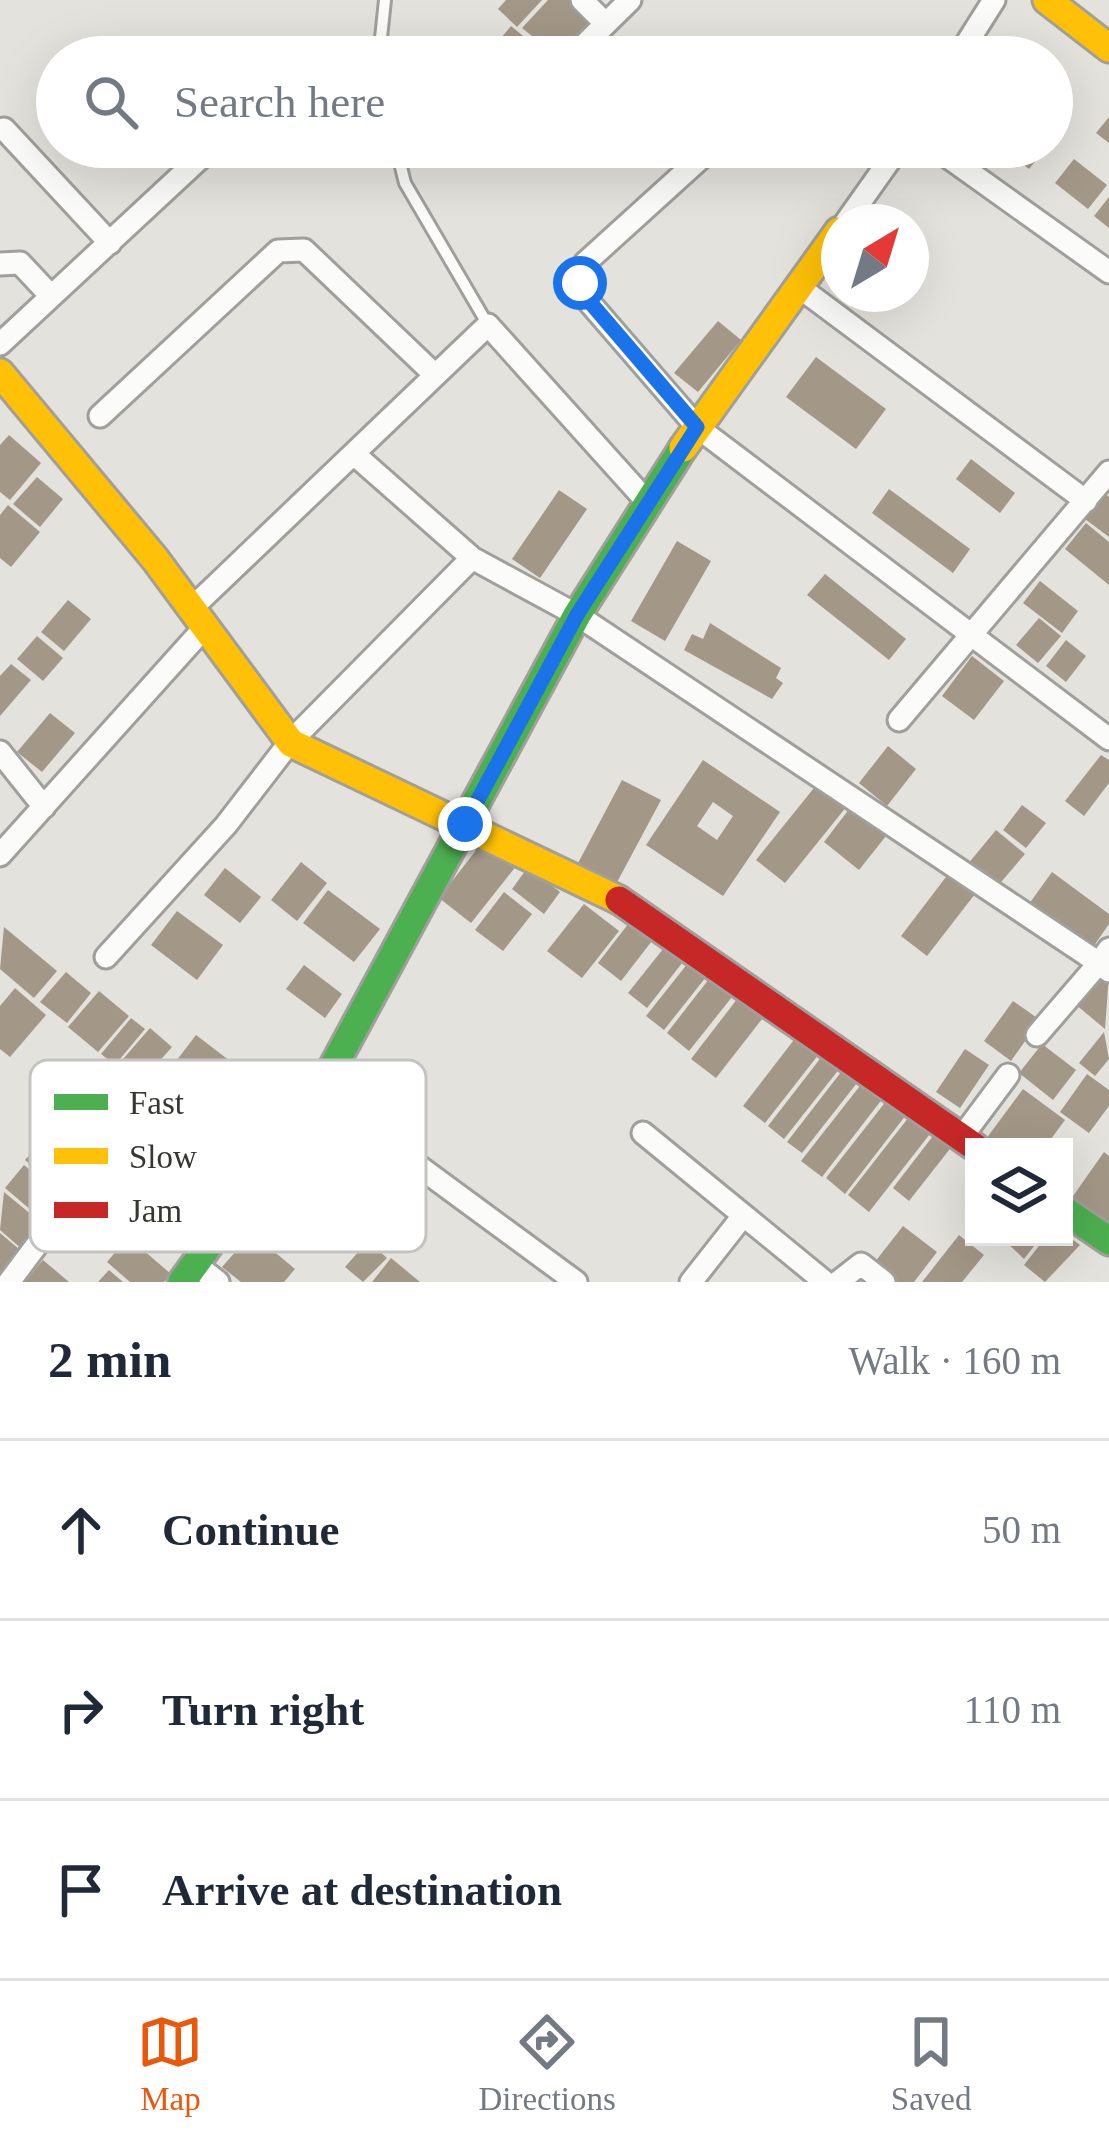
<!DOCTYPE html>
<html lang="en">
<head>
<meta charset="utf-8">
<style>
	:root { --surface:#fff; --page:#f2f2f3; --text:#1f2937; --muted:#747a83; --line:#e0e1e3; --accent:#ea580c }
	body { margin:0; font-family:Georgia,serif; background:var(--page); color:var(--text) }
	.controls { position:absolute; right:36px; bottom:36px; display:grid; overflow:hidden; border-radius:0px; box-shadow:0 12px 48px #0002 }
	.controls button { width:108px; height:108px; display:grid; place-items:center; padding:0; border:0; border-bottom:3px solid var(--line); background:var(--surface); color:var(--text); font:60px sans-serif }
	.compass { position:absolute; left:821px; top:204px; width:108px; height:108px; border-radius:50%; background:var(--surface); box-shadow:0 12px 48px #0002; rotate:38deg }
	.stop { position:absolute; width:36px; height:36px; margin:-27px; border:9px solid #1a73e8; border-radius:50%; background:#fff }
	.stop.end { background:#1a73e8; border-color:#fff; box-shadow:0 3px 12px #0008 }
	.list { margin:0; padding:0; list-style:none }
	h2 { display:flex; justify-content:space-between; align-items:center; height:156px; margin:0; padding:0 48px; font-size:51px }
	h2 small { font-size:39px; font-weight:400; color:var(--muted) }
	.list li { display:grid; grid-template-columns:78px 1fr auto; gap:36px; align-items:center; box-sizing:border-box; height:180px; padding:0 48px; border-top:3px solid var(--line) }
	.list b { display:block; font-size:45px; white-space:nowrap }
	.list em { font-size:39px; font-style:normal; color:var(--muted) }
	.icon { flex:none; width:66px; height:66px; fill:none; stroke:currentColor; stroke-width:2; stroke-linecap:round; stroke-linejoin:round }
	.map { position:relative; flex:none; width:1109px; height:1282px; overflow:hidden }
	.search { position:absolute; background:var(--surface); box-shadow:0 12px 48px #0002; left:36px; right:36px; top:36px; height:132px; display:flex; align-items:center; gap:30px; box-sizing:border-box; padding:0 42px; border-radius:66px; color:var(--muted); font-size:45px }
	.sheet { height:696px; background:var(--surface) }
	nav { display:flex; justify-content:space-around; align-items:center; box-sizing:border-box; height:168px; border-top:3px solid var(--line); background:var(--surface); font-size:33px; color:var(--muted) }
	nav a { display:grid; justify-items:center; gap:6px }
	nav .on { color:var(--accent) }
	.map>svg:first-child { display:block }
</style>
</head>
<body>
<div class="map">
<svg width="1109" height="1282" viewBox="0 0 1109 1282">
	<rect width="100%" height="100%" fill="#e4e2dc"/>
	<path fill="#a39787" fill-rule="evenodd" d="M506,0H542L517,27L498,9Z
		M548,0H574L594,18L558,57L522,28Z
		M511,26L545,54L543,57H485Z
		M1109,117V143L1096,133Z
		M1002,147H1047L1029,169Z
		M1074,159L1107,185L1088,209L1055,183Z
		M1109,197V228L1094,216Z
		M718,321L741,340L698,392L674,373Z
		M816,357L886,409L856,449L786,397Z
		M9,435L41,463L10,500L0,492V445Z
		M971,459L1015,493L1000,513L956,479Z
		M37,477L63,499L40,527L13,504Z
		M889,489L970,549L953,573L872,513Z
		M559,490L587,509L540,578L512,559Z
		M1104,493L1109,497V537L1085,519Z
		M8,505L40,532L11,567L0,558V515Z
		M1086,523L1109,542V585L1065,549Z
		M677,541L711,561L665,641L631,621Z
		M825,574L906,639L889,660L807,595Z
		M1040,581L1078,611L1062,633L1023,603Z
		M68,600L91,619L64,651L41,632Z
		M1039,618L1061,636L1038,663L1016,645Z
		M710,623L781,668L776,678L783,683L772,699L684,650L692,634L703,639Z
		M37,636L63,658L43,681L17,659Z
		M1066,640L1086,656L1066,682L1046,666Z
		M972,656L1004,681L974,720L942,696Z
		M11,664L31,680L0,716V676Z
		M50,713L75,733L42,772L17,752Z
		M888,746L916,769L887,806L859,783Z
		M1101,755L1109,760V783L1084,816L1065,801Z
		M703,760L780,812L723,896L646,845ZM713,802L733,816L717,840L697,826Z
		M622,780L661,800L615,886L577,865Z
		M818,783L847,806L785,883L756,860Z
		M1022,805L1046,823L1026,848L1003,830Z
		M850,808L886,836L859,870L824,842Z
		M996,830L1025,854L996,888L967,865Z
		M484,840L517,865L471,923L439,898Z
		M301,862L327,883L297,921L271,900Z
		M528,867L560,892L544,914L512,889Z
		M225,868L261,897L240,923L204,895Z
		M1052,872L1109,914V924L1091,950L1029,904Z
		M949,873L975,894L927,956L901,936Z
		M328,890L380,929L354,962L303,923Z
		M504,892L532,914L503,951L475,930Z
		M584,904L619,931L582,978L547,951Z
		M177,911L223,945L197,980L151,945Z
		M632,919L655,937L621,981L598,963Z
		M4,927L57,971L34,998L0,969Z
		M667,944L686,958L647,1008L628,993Z
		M688,963L706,977L664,1030L646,1016Z
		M304,965L342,994L325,1018L286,989Z
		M1105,970L1109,974L1105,1029L1075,1004Z
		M66,972L91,993L67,1023L40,1002Z
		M709,979L732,997L689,1051L667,1033Z
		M15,988L46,1015L10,1057L0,1049V1006Z
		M99,991L129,1016L98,1052L68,1027Z
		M741,994L766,1014L716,1078L691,1059Z
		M1013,1001L1040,1020L1011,1061L984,1041Z
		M131,1018L145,1029L115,1065L101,1054Z
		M150,1028L172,1047L139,1084L117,1066Z
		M1104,1032L1109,1059L1095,1076L1079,1063Z
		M196,1035L234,1064L189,1123L151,1094Z
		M797,1036L819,1054L765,1123L743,1106Z
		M1042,1044L1076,1070L1053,1100L1019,1073Z
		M965,1049L989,1065L960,1108L936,1092Z
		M823,1055L840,1068L784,1139L768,1126Z
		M102,1059L139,1091L121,1112L84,1081Z
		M845,1067L860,1079L802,1153L787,1142Z
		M1087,1074L1109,1090V1106L1089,1133L1060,1112Z
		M863,1082L883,1098L822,1177L801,1161Z
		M1023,1089L1065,1120L1045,1147H989L983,1143Z
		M887,1100L906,1115L845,1194L826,1178Z
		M912,1113L933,1130L869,1212L848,1195Z
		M936,1132L953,1145L909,1201L893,1188Z
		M43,1140L81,1172L64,1192L25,1160Z
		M1104,1152L1109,1156V1226L1071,1199Z
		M24,1165L65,1199L45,1222L5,1188Z
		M4,1192L44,1225L23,1250L0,1230Z
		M903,1226L937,1252L914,1282H890L871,1267Z
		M0,1233L19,1249L0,1272Z
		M252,1233L295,1269L284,1282H241L222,1267Z
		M1064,1233L1080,1245L1045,1282L1024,1265L1046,1237H1064Z
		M959,1235L984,1255L962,1282H922Z
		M128,1237L171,1274L164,1282H130L107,1262Z
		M1001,1237H1041L1024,1259Z
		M368,1241L387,1258L363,1282L345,1267Z
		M391,1258L420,1282H372Z
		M43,1260L69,1282H25Z
		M109,1270L123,1282H98Z"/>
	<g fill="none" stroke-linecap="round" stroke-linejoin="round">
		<defs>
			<path id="lane" d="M379,57L385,0
				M396,147L405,183L488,325"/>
			<path id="street" d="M582,0L605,23
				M572,57L630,0
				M958,57L994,0
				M4,129L110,243
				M168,147L189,168
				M713,147L585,263L582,294L697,427L1109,739
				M934,147L1109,272
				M846,222L899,147
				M0,264L20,263L51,296
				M799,287L1086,501
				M0,344L212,147
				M100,416L278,251L304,250L433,373
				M354,454L472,558L577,615L1099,963L1109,949
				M192,608L488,325L650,505
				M899,720L1109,472
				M0,752L44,807
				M0,855L205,627
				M106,957L226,825L290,742L472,558
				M1037,1035L1099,963L1109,971
				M319,1093L576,1282
				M643,1133L825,1282
				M961,1138L1008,1075
				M195,1264L218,1282
				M9,1282L144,1102
				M691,1282L743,1216
				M838,1282L861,1264L884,1282"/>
			<path id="fast" d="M1064,1210L1109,1241
				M182,1282L319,1093L577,615L683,448"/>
			<path id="slow" d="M1047,0L1109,48
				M0,373L155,559L291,743L619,900
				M683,448L839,231"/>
			<path id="jam" d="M619,900L975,1147"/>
		</defs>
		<use href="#lane" stroke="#a19f9b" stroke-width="16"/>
		<use href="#street" stroke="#a19f9b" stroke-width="27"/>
		<use href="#fast" stroke="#a19f9b" stroke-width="33"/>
		<use href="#slow" stroke="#a19f9b" stroke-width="33"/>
		<use href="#jam" stroke="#a19f9b" stroke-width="33"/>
		<use href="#lane" stroke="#fbfbfa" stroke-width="10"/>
		<use href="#street" stroke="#fbfbfa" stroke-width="21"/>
		<use href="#fast" stroke="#4caf50" stroke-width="27"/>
		<use href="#slow" stroke="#ffc107" stroke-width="27"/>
		<use href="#jam" stroke="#c62828" stroke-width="27"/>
	</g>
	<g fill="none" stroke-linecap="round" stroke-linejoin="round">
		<path stroke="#1a73e8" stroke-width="15" d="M465,824L577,615L697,427L583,294L580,283"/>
	</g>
	<rect x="30" y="1060" width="396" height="192" rx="18" fill="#fff" stroke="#c3c3c2" stroke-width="3"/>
	<rect x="54" y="1094" width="54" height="16" fill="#4caf50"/>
	<rect x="54" y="1148" width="54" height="16" fill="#ffc107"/>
	<rect x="54" y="1202" width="54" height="16" fill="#c62828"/>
	<g font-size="33" fill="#373732">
		<text x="129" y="1114">Fast</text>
		<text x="129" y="1168">Slow</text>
		<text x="129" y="1222">Jam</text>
	</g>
</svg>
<div class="controls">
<button><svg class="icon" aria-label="layers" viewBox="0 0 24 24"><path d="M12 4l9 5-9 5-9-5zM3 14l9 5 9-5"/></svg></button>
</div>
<svg class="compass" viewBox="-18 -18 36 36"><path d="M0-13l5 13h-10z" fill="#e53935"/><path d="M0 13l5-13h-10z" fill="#747a83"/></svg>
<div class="stop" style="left:580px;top:283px"></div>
<div class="stop end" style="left:465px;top:824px"></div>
<div class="search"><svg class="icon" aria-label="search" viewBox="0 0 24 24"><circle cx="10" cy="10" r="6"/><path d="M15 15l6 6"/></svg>Search here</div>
</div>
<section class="sheet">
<h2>2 min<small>Walk · 160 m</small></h2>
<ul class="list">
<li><svg class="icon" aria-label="ahead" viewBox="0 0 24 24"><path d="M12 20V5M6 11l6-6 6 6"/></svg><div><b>Continue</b></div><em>50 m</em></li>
<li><svg class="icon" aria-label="right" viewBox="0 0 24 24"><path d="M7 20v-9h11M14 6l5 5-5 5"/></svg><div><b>Turn right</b></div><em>110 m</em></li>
<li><svg class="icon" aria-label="arrive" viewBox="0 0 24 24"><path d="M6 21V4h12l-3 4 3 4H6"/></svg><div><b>Arrive at destination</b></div></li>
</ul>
</section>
<nav>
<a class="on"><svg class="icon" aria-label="map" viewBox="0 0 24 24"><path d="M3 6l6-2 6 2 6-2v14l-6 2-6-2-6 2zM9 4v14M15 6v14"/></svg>Map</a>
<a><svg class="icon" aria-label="directions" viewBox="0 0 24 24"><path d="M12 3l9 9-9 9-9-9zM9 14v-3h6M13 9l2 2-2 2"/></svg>Directions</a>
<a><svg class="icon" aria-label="saved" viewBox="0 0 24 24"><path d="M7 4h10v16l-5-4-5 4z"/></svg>Saved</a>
</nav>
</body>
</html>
